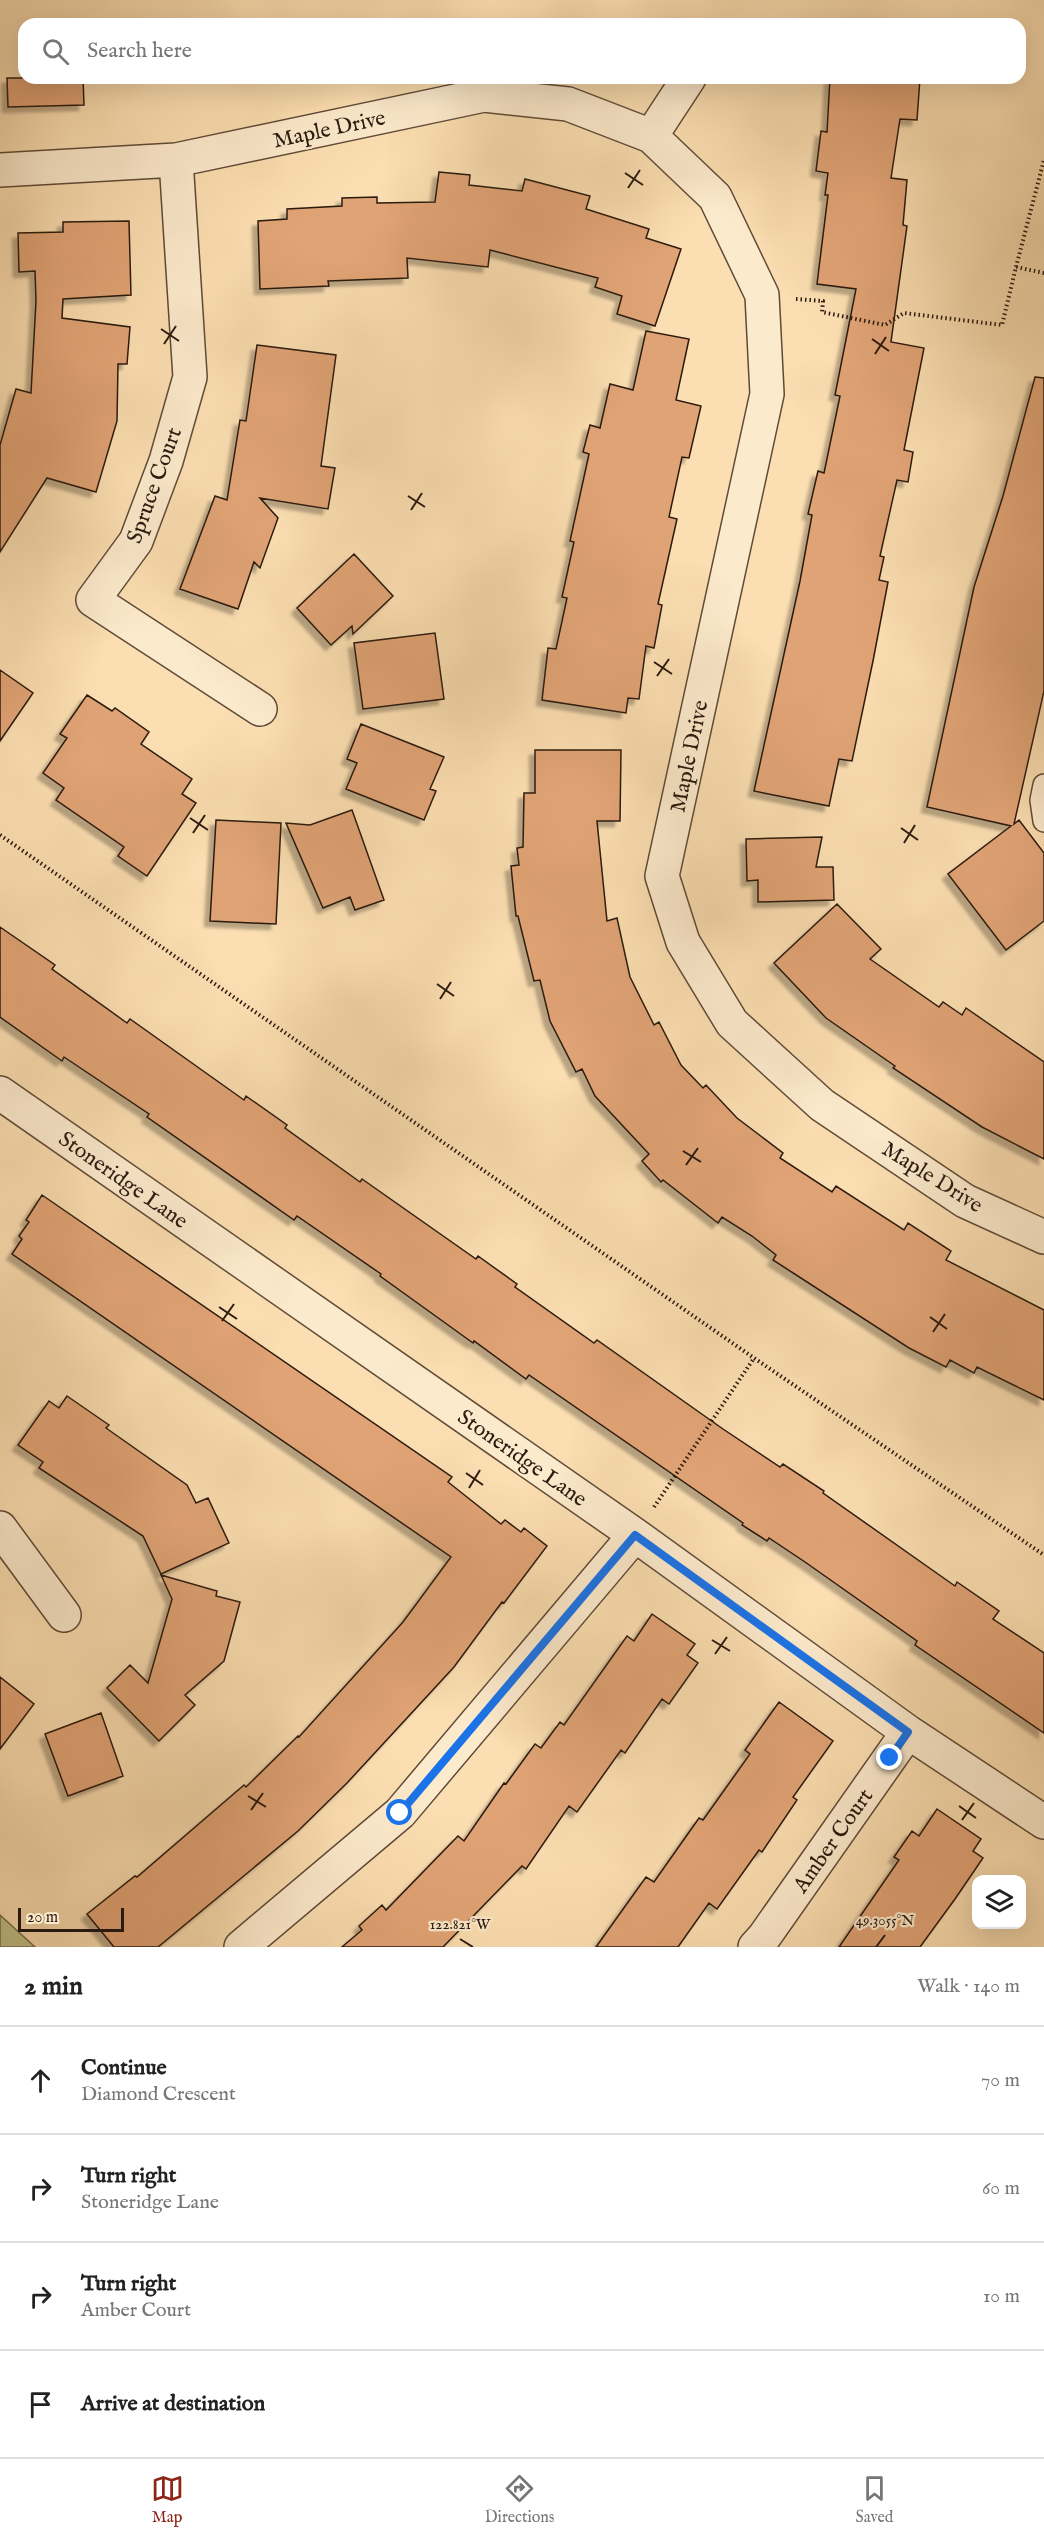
<!DOCTYPE html>
<html lang="en">
<head>
<meta charset="utf-8">
<style>
	:root { --surface:#fff; --page:#f6f6f6; --text:#222; --muted:#767676; --line:#e0e0e0; --accent:#8f2418 }
	body { margin:0; font-family:"IM FELL English",serif; background:var(--page); color:var(--text) }
	.controls { position:absolute; right:18px; bottom:18px; display:grid; overflow:hidden; border-radius:12px; box-shadow:0 6px 24px #0002 }
	.controls button { width:54px; height:54px; display:grid; place-items:center; padding:0; border:0; border-bottom:2px solid var(--line); background:var(--surface); color:var(--text); font:30px sans-serif }
	.scale { position:absolute; left:18px; bottom:15px; width:106px; box-sizing:border-box; padding-left:6px; border:3px solid #2b1a10; border-top:0; font-size:16px; line-height:21px; white-space:nowrap; color:#2b1a10; -webkit-text-stroke:4px #fceacc; paint-order:stroke }
	.stop { position:absolute; width:18px; height:18px; margin:-14px; border:4px solid #1a73e8; border-radius:50%; background:#fff }
	.stop.end { background:#1a73e8; border-color:#fff; box-shadow:0 2px 6px #0008 }
	.list { margin:0; padding:0; list-style:none }
	h2 { display:flex; justify-content:space-between; align-items:center; height:78px; margin:0; padding:0 24px; font-size:26px }
	h2 small { font-size:20px; font-weight:400; color:var(--muted) }
	.list li { display:grid; grid-template-columns:39px 1fr auto; gap:18px; align-items:center; box-sizing:border-box; height:108px; padding:0 24px; border-top:2px solid var(--line) }
	.list b { display:block; font-size:22px; white-space:nowrap }
	.list p { margin:0; font-size:20px; white-space:nowrap; color:var(--muted) }
	.list em { font-size:20px; font-style:normal; color:var(--muted) }
	.icon { flex:none; width:33px; height:33px; fill:none; stroke:currentColor; stroke-width:2; stroke-linecap:round; stroke-linejoin:round }
	.map { position:relative; flex:none; width:1044px; height:1947px; overflow:hidden }
	.search { position:absolute; background:var(--surface); box-shadow:0 6px 24px #0002; left:18px; right:18px; top:18px; height:66px; display:flex; align-items:center; gap:15px; box-sizing:border-box; padding:0 21px; border-radius:18px; color:var(--muted); font-size:22px }
	.sheet { height:510px; background:var(--surface) }
	nav { display:flex; justify-content:space-around; align-items:center; box-sizing:border-box; height:84px; border-top:2px solid var(--line); background:var(--surface); font-size:16px; color:var(--muted) }
	nav a { display:grid; justify-items:center; gap:3px }
	nav .on { color:var(--accent) }
	.map>svg:first-child { display:block }
</style>
</head>
<body>
<div class="map">
<svg width="1044" height="1947" viewBox="0 0 1044 1947">
	<defs>
		<filter id="shadow"><feDropShadow dx="-5.5" dy="5.5" stdDeviation="1.5" flood-color="#0004"/></filter>
	</defs>
	<rect width="100%" height="100%" fill="#fbdeb1"/>
	<filter id="stains"><feTurbulence type="fractalNoise" baseFrequency=".00333" numOctaves="4"/><feColorMatrix values="0 0 0 0 .2 0 0 0 0 .09 0 0 0 0 .02 0 0 0 .5 -.17"/></filter>
	<radialGradient id="worn" r=".72"><stop offset=".6" stop-color="#630" stop-opacity="0"/><stop offset="1" stop-color="#630" stop-opacity=".3"/></radialGradient>
	<path fill="#c1c089" stroke="#766d4c" stroke-width="1.5" d="M0,1915L35,1947H0Z"/>
	<path fill="#e0a375" stroke="#2b1a10" stroke-width="1.5" filter="url(#shadow)" d="M7,78H83L84,105L8,107Z
		M830,78H920L917,120L900,119L891,178L907,180L903,225L907,226L891,342L924,348L904,450L913,452L908,482L897,480L880,556L884,557L879,580L888,582L873,661L852,761L839,759L829,806L754,791L800,581L812,515L808,514L818,471L824,473L840,396L835,395L856,289L817,284L828,195H825L828,173L816,171L821,131L827,132Z
		M439,172L470,175L469,185L522,191L525,179L590,196L586,209L649,229L646,238L681,249L655,326L617,314L622,296L595,287L598,278L490,250L488,267L407,258L408,278L328,281L329,286L260,289L258,221L287,219V209L342,206V198L377,197V203L435,202Z
		M129,221L131,295L63,299L62,318L130,327L127,364H118L117,421L96,492L47,478L0,552V445L16,389L31,393L36,301L35,271L19,272L18,233L63,232V222Z
		M646,331L689,339L676,400L701,406L689,458L682,457L669,517L677,519L658,604L662,605L654,648L646,646L639,699L628,698L626,713L542,700L548,648L556,649L567,598L562,597L574,542L570,541L589,454L583,452L590,425L600,428L610,384L633,390Z
		M257,345L336,355L321,466L335,468L328,509L260,498L278,518L260,568L254,562L238,609L180,589L215,496L227,500L240,420L246,421Z
		M1035,377L1044,378V691L1014,824L1019,820L1044,853V921L1006,950L948,874L1011,826L927,807L974,587L1003,496Z
		M354,554L393,596L353,634L352,626L331,645L297,608Z
		M435,633L444,699L363,709L354,643Z
		M0,670L33,693L0,741Z
		M87,695L112,711L115,708L149,732L141,744L192,779L182,794L196,803L147,876L118,856L124,847L56,800L64,788L43,773L67,738L60,734Z
		M361,724L444,757L430,789L436,791L424,820L346,789L357,763L347,759Z
		M535,750H621L620,821H597L607,921L617,918L630,977L654,1025L659,1022L681,1065L703,1088L706,1085L737,1118L783,1153L780,1158L832,1192L836,1186L904,1230L908,1223L951,1251L946,1260L1044,1310V1400L977,1367L974,1373L950,1360L946,1367L909,1348L773,1260L776,1255L752,1236L722,1217L718,1223L663,1180L661,1182L642,1161L649,1154L595,1096L582,1069L576,1072L550,1021L540,980L534,981L518,916H516L511,866L519,865L517,848L523,847L524,793H535Z
		M352,810L384,900L355,910L350,897L323,908L286,823L310,825Z
		M216,820L281,823L276,924L210,921Z
		M822,837L816,867H833L834,900L758,902V880L747,881L746,839Z
		M837,904L881,949L870,959L939,1007L943,1002L962,1015L966,1008L1044,1062V1159L982,1127L893,1068L895,1066L826,1018L774,963Z
		M0,927L55,965L52,969L127,1023L130,1019L244,1100L246,1096L287,1125L285,1128L360,1182L362,1179L476,1259L478,1256L517,1284L515,1287L594,1343L597,1340L723,1429L780,1467L783,1464L824,1491L823,1493L955,1586L957,1582L999,1611L993,1619L1044,1653V1733L915,1645L917,1641L805,1562L769,1538L767,1541L742,1525L743,1523L529,1375L526,1379L474,1341L473,1343L380,1276L381,1274L297,1216L294,1220L147,1117L149,1114L64,1057L62,1061L0,1017Z
		M42,1195L452,1477L448,1482L501,1524L505,1520L521,1532L524,1528L547,1546L504,1603L502,1602L454,1667L347,1783L298,1831L158,1947H114L87,1914L135,1876L137,1877L244,1785L246,1787L298,1736L299,1737L403,1622L451,1557L12,1254L22,1239L19,1236L29,1222L26,1220Z
		M67,1396L109,1425L106,1428L187,1485L196,1503L208,1498L229,1543L161,1574L143,1536L39,1468L43,1462L18,1445L49,1401L59,1408Z
		M161,1575L217,1591L216,1596L240,1602L224,1661L185,1695L195,1705L159,1741L107,1688L130,1665L148,1683L172,1599Z
		M652,1614L695,1644L687,1655L698,1663L669,1704L662,1699L625,1753L621,1750L577,1812L569,1806L526,1869L522,1866L443,1947H342L362,1930L359,1926L382,1905L386,1910L458,1836L464,1841L504,1783L506,1784L535,1744L541,1748L560,1722L564,1725L627,1636L634,1641Z
		M0,1677L34,1704L0,1749Z
		M779,1702L833,1741L793,1797L797,1800L762,1852L759,1850L717,1909L709,1903L678,1947H596L646,1877L654,1882L699,1818L703,1820L750,1754L745,1750Z
		M101,1713L123,1776L68,1796L45,1734Z
		M937,1809L981,1839L973,1851L983,1858L955,1899L920,1947H839L899,1860L894,1857L912,1831L919,1836Z"/>
	<g fill="none" stroke-linecap="round" stroke-linejoin="round">
		<defs>
			<path id="lane" d="M1044,785L1041,800L1044,821"/>
			<path id="street" d="M651,136L689,78
				M176,160L190,377L166,461L136,541L93,600L260,709
				M0,170L176,160L484,95L568,104L651,136L715,197L762,295L767,394L662,876L683,942L732,1023L822,1105L965,1201L1044,1237
				M0,1093L635,1535L908,1732L1044,1822
				M0,1528L64,1615
				M241,1947L400,1813L635,1535
				M755,1947L764,1937L908,1732"/>
		</defs>
		<use href="#lane" stroke="#5f4b38" stroke-width="24"/>
		<use href="#street" stroke="#5f4b38" stroke-width="36"/>
		<path stroke="#2b1a10" stroke-width="4" stroke-dasharray="1.5 3" stroke-linecap="butt" d="M1016,267L1044,160
			M796,299L823,301L822,312L885,325L904,313L1002,325L1016,267L1044,273
			M0,835L754,1358L1044,1555
			M654,1507L754,1358"/>
		<use href="#lane" stroke="#fceacc" stroke-width="21"/>
		<use href="#street" stroke="#fceacc" stroke-width="33"/>
	</g>
	<g fill="none" stroke-linecap="round" stroke-linejoin="round">
		<path stroke="#1a73e8" stroke-width="8" d="M400,1813L635,1535L908,1732L890,1758"/>
	</g>
	<path fill="none" stroke="#2b1a10" stroke-width="2" d="M625,173L643,185M628,188L640,170M161,329L179,341M872,339L889,351M164,344L176,326M875,354L886,337M408,496L425,507M411,510L422,493M654,662L672,674M657,676L669,659M190,818L208,830M901,828L918,840M193,833L205,815M904,843L915,825M437,984L454,996M440,999L451,982M683,1151L701,1162M686,1165L698,1148M219,1307L237,1319M930,1317L947,1329M222,1321L234,1304M933,1332L945,1314M466,1473L483,1485M469,1488L480,1470M712,1640L730,1651M715,1654L727,1637M248,1796L266,1807M959,1806L976,1818M251,1810L263,1793M962,1820L974,1803M460,1939L473,1947M876,1947L885,1935"/>
	<g text-anchor="middle" stroke-width="4.5" stroke-linejoin="round" paint-order="stroke">
		<g font-size="22" fill="#2b1a10" stroke="#fceacc">
			<text transform="translate(329 128) rotate(-12)" y="8">Maple Drive</text>
			<text transform="translate(153 485) rotate(-70)" y="8">Spruce Court</text>
			<text transform="translate(688 756) rotate(-78)" y="8">Maple Drive</text>
			<text transform="translate(933 1176) rotate(32)" y="8">Maple Drive</text>
			<text transform="translate(124 1179) rotate(35)" y="8">Stoneridge Lane</text>
			<text transform="translate(523 1457) rotate(35)" y="8">Stoneridge Lane</text>
			<text transform="translate(832 1840) rotate(-55)" y="8">Amber Court</text>
		</g>
	</g>
	<g font-size="15" text-anchor="middle" fill="#2b1a10" stroke="#fceacc" stroke-width="4.5" stroke-linejoin="round" paint-order="stroke">
		<text x="885" y="1925">49.3055°N</text>
		<text x="460" y="1929">122.821°W</text>
	</g>
	<rect width="100%" height="100%" filter="url(#stains)"/>
	<rect width="100%" height="100%" fill="url(#worn)"/>
</svg>
<div class="controls">
<button><svg class="icon" aria-label="layers" viewBox="0 0 24 24"><path d="M12 4l9 5-9 5-9-5zM3 14l9 5 9-5"/></svg></button>
</div>
<div class="scale">20 m</div>
<div class="stop" style="left:400px;top:1813px"></div>
<div class="stop end" style="left:890px;top:1758px"></div>
<div class="search"><svg class="icon" aria-label="search" viewBox="0 0 24 24"><circle cx="10" cy="10" r="6"/><path d="M15 15l6 6"/></svg>Search here</div>
</div>
<section class="sheet">
<h2>2 min<small>Walk · 140 m</small></h2>
<ul class="list">
<li><svg class="icon" aria-label="ahead" viewBox="0 0 24 24"><path d="M12 20V5M6 11l6-6 6 6"/></svg><div><b>Continue</b><p>Diamond Crescent</p></div><em>70 m</em></li>
<li><svg class="icon" aria-label="right" viewBox="0 0 24 24"><path d="M7 20v-9h11M14 6l5 5-5 5"/></svg><div><b>Turn right</b><p>Stoneridge Lane</p></div><em>60 m</em></li>
<li><svg class="icon" aria-label="right" viewBox="0 0 24 24"><path d="M7 20v-9h11M14 6l5 5-5 5"/></svg><div><b>Turn right</b><p>Amber Court</p></div><em>10 m</em></li>
<li><svg class="icon" aria-label="arrive" viewBox="0 0 24 24"><path d="M6 21V4h12l-3 4 3 4H6"/></svg><div><b>Arrive at destination</b></div></li>
</ul>
</section>
<nav>
<a class="on"><svg class="icon" aria-label="map" viewBox="0 0 24 24"><path d="M3 6l6-2 6 2 6-2v14l-6 2-6-2-6 2zM9 4v14M15 6v14"/></svg>Map</a>
<a><svg class="icon" aria-label="directions" viewBox="0 0 24 24"><path d="M12 3l9 9-9 9-9-9zM9 14v-3h6M13 9l2 2-2 2"/></svg>Directions</a>
<a><svg class="icon" aria-label="saved" viewBox="0 0 24 24"><path d="M7 4h10v16l-5-4-5 4z"/></svg>Saved</a>
</nav>
</body>
</html>
